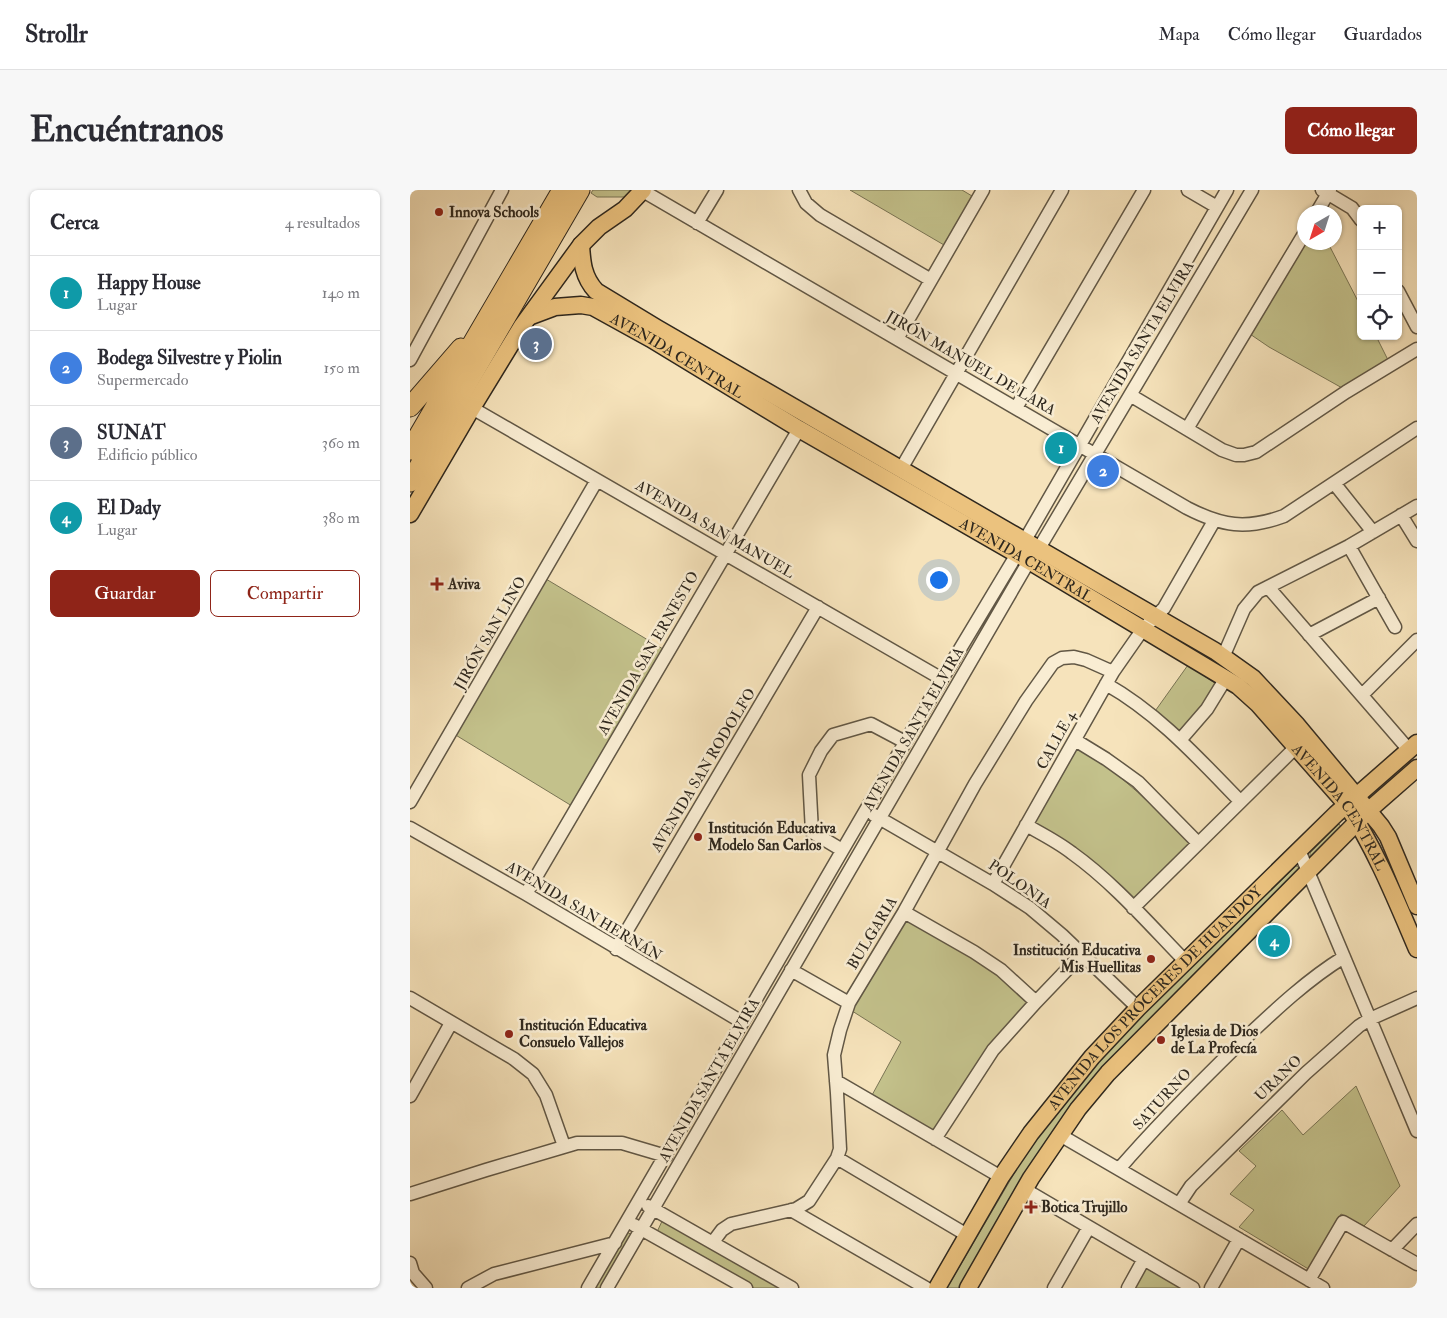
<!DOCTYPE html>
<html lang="es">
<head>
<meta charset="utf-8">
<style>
	:root { --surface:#fff; --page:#f7f7f7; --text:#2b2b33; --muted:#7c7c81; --line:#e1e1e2; --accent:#8f2418 }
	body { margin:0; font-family:"IM FELL Double Pica",serif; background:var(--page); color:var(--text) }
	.controls { position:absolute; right:15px; top:15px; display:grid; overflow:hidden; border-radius:8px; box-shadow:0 1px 4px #0004 }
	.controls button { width:45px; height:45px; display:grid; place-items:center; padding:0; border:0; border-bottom:1px solid var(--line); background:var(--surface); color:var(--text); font:25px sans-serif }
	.compass { position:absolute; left:887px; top:15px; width:45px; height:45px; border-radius:50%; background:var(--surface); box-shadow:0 1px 4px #0004; rotate:219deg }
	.you { position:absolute; left:528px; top:389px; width:18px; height:18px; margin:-12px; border:4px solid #fff; border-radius:50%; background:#1a73e8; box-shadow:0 0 0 8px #1a73e833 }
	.badge { display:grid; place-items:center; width:32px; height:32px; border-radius:50%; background:var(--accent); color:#fff; font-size:16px; font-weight:700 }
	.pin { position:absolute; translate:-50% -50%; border:2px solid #fff; box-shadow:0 1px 5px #0006 }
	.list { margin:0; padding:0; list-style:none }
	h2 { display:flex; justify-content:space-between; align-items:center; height:65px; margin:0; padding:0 20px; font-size:21px }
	h2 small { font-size:16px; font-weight:400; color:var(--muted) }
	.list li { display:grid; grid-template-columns:32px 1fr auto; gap:15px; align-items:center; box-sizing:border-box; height:75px; padding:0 20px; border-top:1px solid var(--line) }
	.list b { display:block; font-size:19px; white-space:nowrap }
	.list p { margin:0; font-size:16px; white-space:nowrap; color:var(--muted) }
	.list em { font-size:16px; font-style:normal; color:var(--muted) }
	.actions { display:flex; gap:10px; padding:15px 20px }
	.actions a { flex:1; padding:11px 0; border:1px solid var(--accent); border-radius:8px; text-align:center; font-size:18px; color:var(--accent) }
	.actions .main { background:var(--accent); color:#fff }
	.icon { flex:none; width:28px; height:28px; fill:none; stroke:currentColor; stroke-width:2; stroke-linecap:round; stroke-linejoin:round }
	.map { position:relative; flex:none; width:1007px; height:1098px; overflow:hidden; border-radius:8px }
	header { display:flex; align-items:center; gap:30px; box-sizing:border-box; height:70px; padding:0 25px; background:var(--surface); border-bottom:1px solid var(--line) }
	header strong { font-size:24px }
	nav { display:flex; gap:28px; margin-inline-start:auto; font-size:18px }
	.intro { display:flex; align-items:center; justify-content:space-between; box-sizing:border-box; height:120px; padding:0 30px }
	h1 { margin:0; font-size:35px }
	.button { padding:12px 22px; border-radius:8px; background:var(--accent); color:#fff; font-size:18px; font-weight:700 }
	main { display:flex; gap:30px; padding:0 30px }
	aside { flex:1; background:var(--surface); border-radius:8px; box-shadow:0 1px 4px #0004 }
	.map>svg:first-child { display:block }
</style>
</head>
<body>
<header>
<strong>Strollr</strong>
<nav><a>Mapa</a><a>Cómo llegar</a><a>Guardados</a></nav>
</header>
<div class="intro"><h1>Encuéntranos</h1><a class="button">Cómo llegar</a></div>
<main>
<aside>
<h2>Cerca<small>4 resultados</small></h2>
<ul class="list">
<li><span class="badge" style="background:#0f9aa8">1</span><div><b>Happy House</b><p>Lugar</p></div><em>140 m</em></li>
<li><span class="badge" style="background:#3f7fe0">2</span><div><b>Bodega Silvestre y Piolin</b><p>Supermercado</p></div><em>150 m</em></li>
<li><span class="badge" style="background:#5c6f8a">3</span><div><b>SUNAT</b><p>Edificio público</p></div><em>360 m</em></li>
<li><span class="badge" style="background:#0f9aa8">4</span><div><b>El Dady</b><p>Lugar</p></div><em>380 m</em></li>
</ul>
<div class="actions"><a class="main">Guardar</a><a>Compartir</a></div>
</aside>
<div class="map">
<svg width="1007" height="1098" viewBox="0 0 1007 1098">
	<rect width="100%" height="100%" fill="#f6e3bb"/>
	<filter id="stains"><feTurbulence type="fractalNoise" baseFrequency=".004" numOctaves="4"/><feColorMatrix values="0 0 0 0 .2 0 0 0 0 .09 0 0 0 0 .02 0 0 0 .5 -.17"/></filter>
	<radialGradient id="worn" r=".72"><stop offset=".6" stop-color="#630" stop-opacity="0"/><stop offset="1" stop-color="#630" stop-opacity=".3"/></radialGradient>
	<path fill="#c3c18b" stroke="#797454" d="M183,0H227L217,7H187L181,3Z
		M440,0H552L562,6L534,55Z
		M894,52L917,53L919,55L951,117V146H966L979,172L934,199L859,157L837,142Z
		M136,389L253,459L162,616L44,544Z
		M778,475L809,496L770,546L743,524Z
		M666,557C712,583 745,618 781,655L723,713L621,633Z
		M929,634L935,642L902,670L900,667V663Z
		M886,676L893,679L689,885L552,1098H537L625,948L697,859Z
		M496,727L590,785L619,814L524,946L461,907L491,852L439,819Z
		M946,896L990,996L954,1036L931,1024L900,1080L829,1037L844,1020L820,1004L846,976L829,961L872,920L893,945Z
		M253,1029L371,1098H344L247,1042Z
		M217,1042L222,1045L193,1098H184Z
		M734,1076L772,1098H721Z"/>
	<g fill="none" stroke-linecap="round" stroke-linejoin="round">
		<defs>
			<path id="minor" d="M389,0L396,13L410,25L521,90
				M778,0L807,17
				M912,0L942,18L951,30
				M233,1L777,318C812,336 836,340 874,326L1007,238
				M907,22L920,0
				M287,33L307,0
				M988,101L1007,137
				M487,149L573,0
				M0,170L92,0
				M720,205L812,260L826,265H834L846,262L936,202L1007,159
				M62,218L532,489
				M606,218L734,0
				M777,239L894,44
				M491,279L652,0
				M924,293L963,342
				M991,325L1007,351
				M939,356L985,437
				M858,397L999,560
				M899,445L969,408
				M813,467L834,419L848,402L939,356L1007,316
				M696,494C749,524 788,568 830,611
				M952,505L1007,450
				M771,549L797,519L816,488
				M665,550L696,569L728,592L788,653
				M0,612L187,290
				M464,625L583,694L620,718L652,745L728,818
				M616,635C632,644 648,652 662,663C704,693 739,734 775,771
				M0,638L116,704L332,832
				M432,660L402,642L399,585L411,561L423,545L461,534L495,552
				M889,660L1007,941
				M583,694L703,482L733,439L754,418L804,331
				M116,704L389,239
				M723,718L886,557
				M494,722L564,762L591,780L626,812
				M206,759L408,417
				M381,780L439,813
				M0,808L104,869L123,884L136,905L154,956
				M426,891L591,987
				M0,906L41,833
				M650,945L913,1098
				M525,949L583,860L626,812L671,765
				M427,968L557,1045
				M709,979C746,936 787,895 828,855C861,824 895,791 934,767
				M614,999L783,1098
				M0,1004L76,980L167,953H212L256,966
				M769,1014L781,996L896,883L949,836L960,829L1007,808
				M238,1016L382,1098
				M381,1020L516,1098
				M224,1035L336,1098
				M303,1052L312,1040L321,1034L386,1019L399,1011L427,968L430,959L427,903L424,865L430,840L439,813L494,722L565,594L616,511L643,473L652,468L664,467L676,470L703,482
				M982,1060L1007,1034
				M0,1073L3,1083L16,1098
				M899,1090L933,1032L1007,1074
				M58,1098L84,1084L205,1053
				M178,1098L532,489L607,364L817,0
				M197,1098C338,856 478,613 619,371L628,360L842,0
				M644,1098L679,1037
				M718,1098L734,1069
				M801,1098L829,1049"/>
			<g id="major">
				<path d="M171,55C172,72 173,87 186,101L247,138L805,461L843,488L887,535L971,636L978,647L1007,716"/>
				<path id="s1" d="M121,126L145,117L171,115L183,117L241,149L389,239L619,371L828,496L848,514L936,614C966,660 986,710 1007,759"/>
				<path d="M0,324L62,218L112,136L171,55L189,37L215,19L233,0"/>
				<path id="s2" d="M527,1098L591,987L621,943L682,867L728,818L926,624L1007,553"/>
				<path d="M558,1098L621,988L668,919L698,883L959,620L1007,578"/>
			</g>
			<path id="highway" d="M0,217L51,158
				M0,260L152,0
				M0,292L170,0"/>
		</defs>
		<use href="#minor" stroke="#615745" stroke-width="15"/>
		<use href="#major" stroke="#2f281e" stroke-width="19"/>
		<use href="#highway" stroke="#2f281e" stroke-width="21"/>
		<use href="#minor" stroke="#f9edd3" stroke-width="12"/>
		<use href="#major" stroke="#ebc27e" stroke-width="16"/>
		<use href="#highway" stroke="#ebc27e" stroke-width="19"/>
	</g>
	<g fill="#8f2418" stroke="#f9edd3" stroke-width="2">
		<circle cx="29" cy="22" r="5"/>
		<path d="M24.5 386.5h5v5h5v5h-5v5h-5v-5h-5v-5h5z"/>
		<circle cx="288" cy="647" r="5"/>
		<circle cx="741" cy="769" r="5"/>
		<circle cx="99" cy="844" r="5"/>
		<circle cx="751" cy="850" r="5"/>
		<path d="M618.5 1009.5h5v5h5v5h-5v5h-5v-5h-5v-5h5z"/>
	</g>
	<g text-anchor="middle" stroke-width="5" stroke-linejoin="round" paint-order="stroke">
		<g font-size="15" font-weight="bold" fill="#2f281e" stroke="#f9edd3" text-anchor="start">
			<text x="39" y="27">Innova Schools</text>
			<text x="38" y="399">Aviva</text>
			<text x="298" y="643">Institución Educativa<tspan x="298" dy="17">Modelo San Carlos</tspan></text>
			<text x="731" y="765" text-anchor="end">Institución Educativa<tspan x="731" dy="17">Mis Huellitas</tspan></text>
			<text x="109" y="840">Institución Educativa<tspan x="109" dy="17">Consuelo Vallejos</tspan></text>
			<text x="761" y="846">Iglesia de Dios<tspan x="761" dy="17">de La Profecía</tspan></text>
			<text x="631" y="1022">Botica Trujillo</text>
		</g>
		<g font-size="15" fill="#2f281e" stroke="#f9edd3">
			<text transform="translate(732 152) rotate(-59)" y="5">AVENIDA SANTA ELVIRA</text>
			<text dy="5" stroke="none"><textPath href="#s1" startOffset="161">AVENIDA CENTRAL</textPath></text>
			<text transform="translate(561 173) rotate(30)" y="5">JIRÓN MANUEL DE LARA</text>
			<text transform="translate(305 339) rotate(30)" y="5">AVENIDA SAN MANUEL</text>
			<text dy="5" stroke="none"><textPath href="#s1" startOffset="566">AVENIDA CENTRAL</textPath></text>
			<text transform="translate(80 443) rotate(-60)" y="5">JIRÓN SAN LINO</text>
			<text transform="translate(238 463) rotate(-60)" y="5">AVENIDA SAN ERNESTO</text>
			<text transform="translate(503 539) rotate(-60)" y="5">AVENIDA SANTA ELVIRA</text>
			<text transform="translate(646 550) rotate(-61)" y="5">CALLE 4</text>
			<text transform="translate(293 580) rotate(-59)" y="5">AVENIDA SAN RODOLFO</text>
			<text dy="5" stroke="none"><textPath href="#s1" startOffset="971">AVENIDA CENTRAL</textPath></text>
			<text transform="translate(610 694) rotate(35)" y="5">POLONIA</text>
			<text transform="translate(174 721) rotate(31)" y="5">AVENIDA SAN HERNÁN</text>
			<text transform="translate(462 743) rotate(-59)" y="5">BULGARIA</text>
			<text dy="5" stroke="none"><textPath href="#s2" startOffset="365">AVENIDA LOS PRÓCERES DE HUANDOY</textPath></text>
			<text transform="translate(868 888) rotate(-44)" y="5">URANO</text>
			<text transform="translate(299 890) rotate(-60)" y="5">AVENIDA SANTA ELVIRA</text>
			<text transform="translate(752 909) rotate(-47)" y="5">SATURNO</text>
		</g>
	</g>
	<rect width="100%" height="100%" filter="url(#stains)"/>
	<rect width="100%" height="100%" fill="url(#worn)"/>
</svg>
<div class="controls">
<button>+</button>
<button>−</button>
<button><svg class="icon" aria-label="locate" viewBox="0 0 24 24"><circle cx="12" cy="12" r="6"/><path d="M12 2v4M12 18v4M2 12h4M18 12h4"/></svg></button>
</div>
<svg class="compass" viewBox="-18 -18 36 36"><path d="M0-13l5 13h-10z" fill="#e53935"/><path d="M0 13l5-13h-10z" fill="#7c7c81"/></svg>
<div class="you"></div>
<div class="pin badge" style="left:651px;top:258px;background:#0f9aa8">1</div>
<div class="pin badge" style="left:693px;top:281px;background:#3f7fe0">2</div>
<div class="pin badge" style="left:126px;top:154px;background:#5c6f8a">3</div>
<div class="pin badge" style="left:864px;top:751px;background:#0f9aa8">4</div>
</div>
</main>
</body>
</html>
